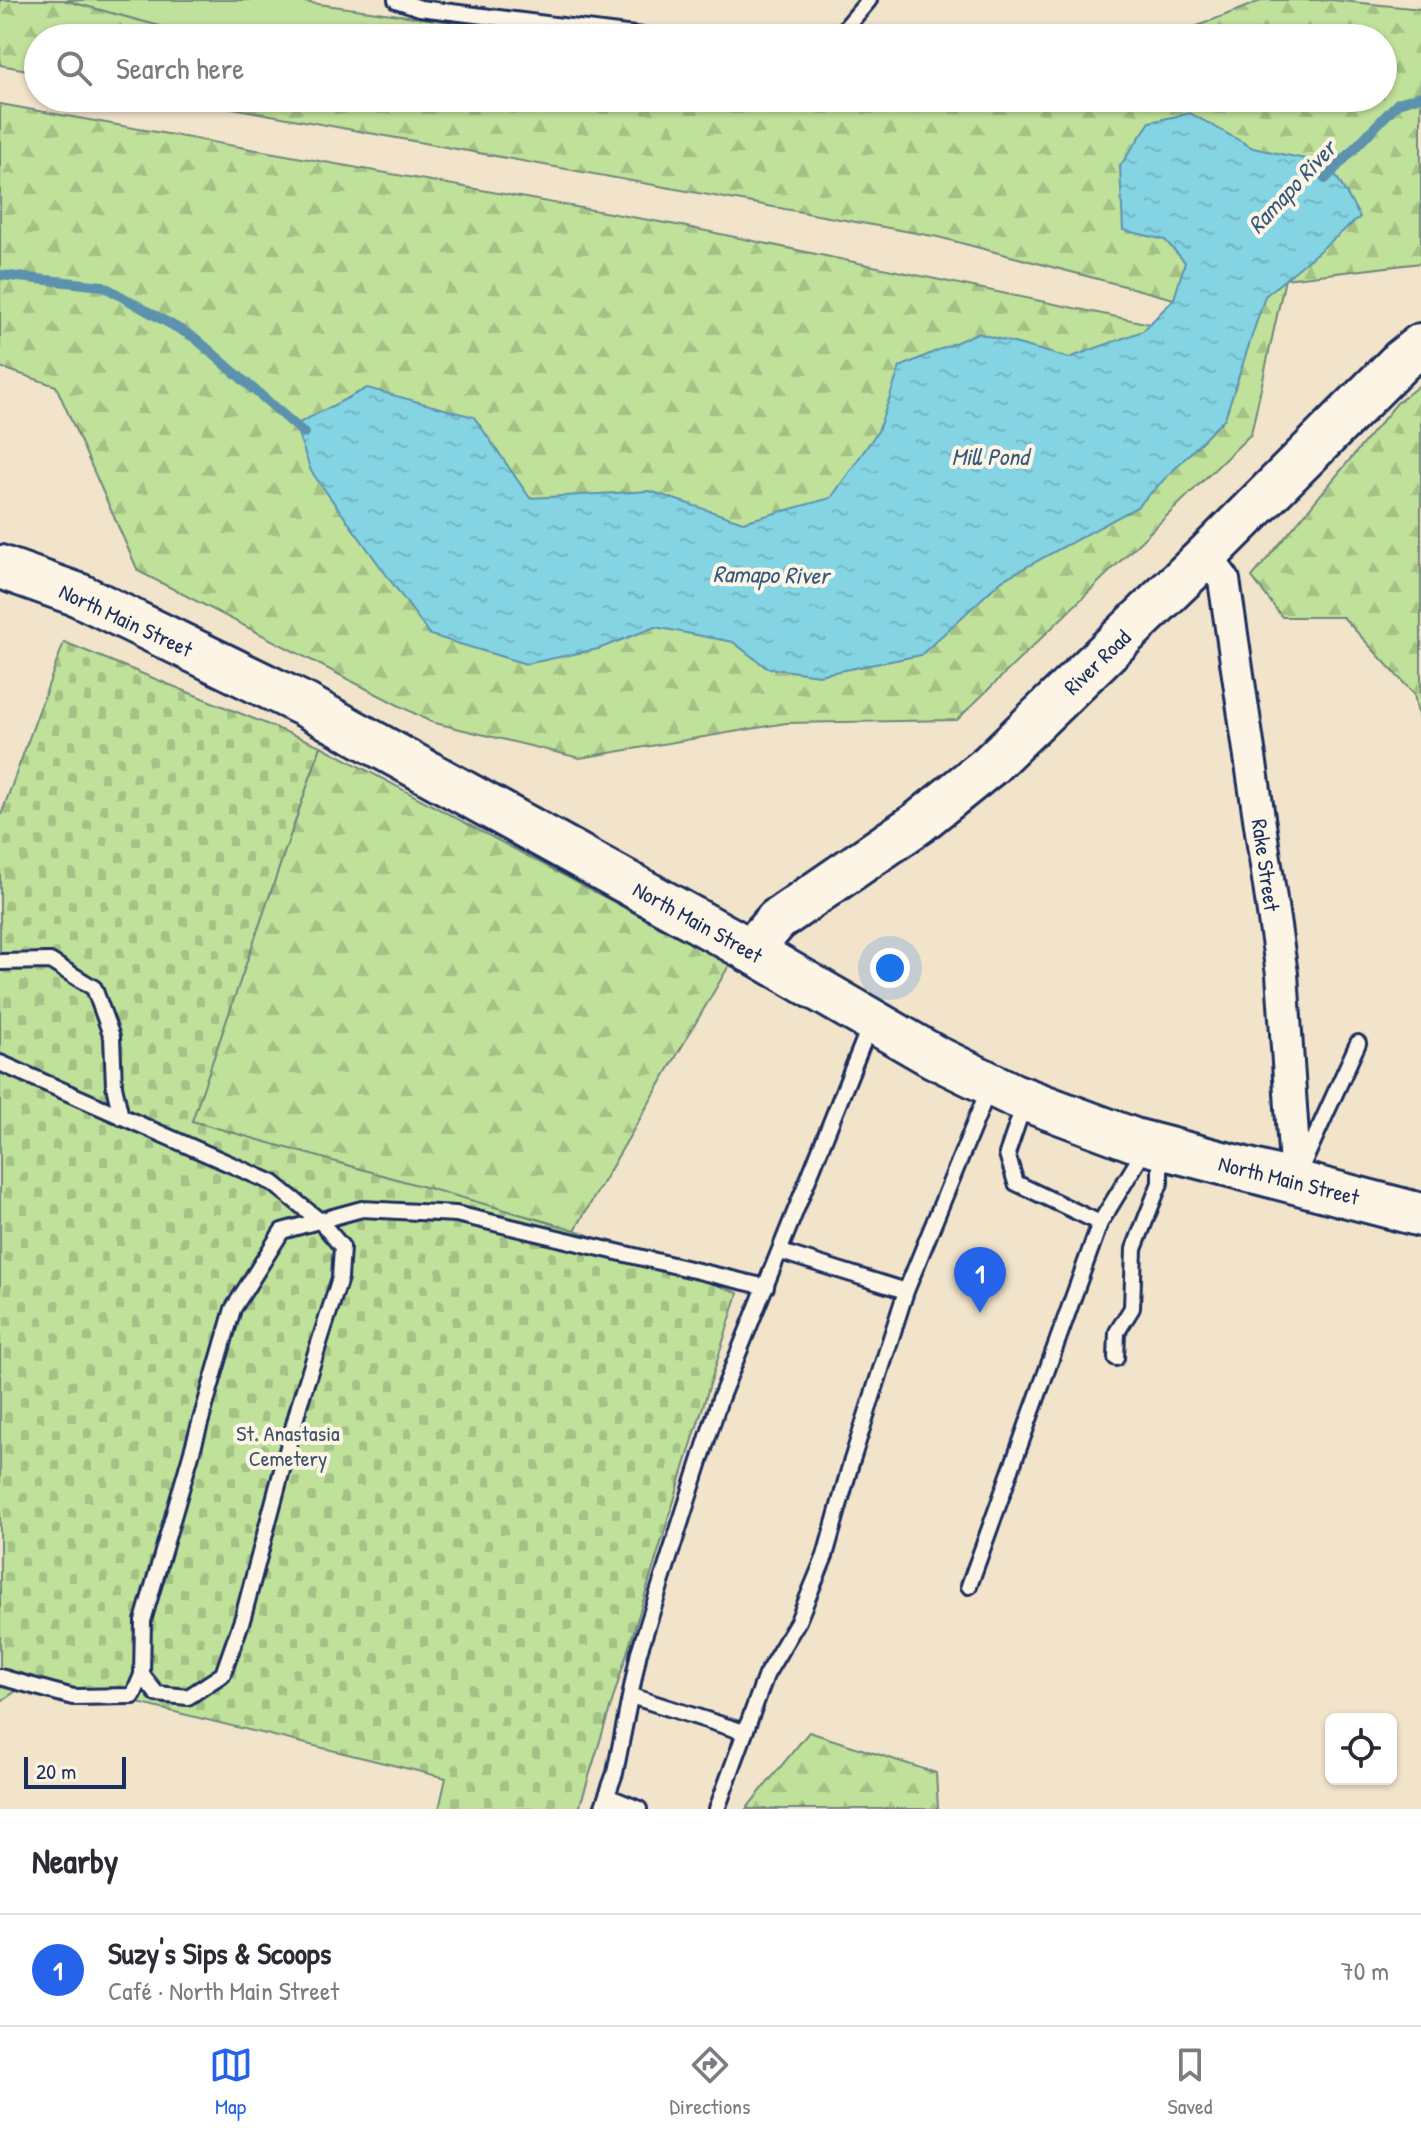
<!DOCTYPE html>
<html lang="en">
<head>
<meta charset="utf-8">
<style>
	:root { --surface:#fff; --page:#f2f2f3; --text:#2b2b33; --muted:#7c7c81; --line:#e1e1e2; --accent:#2563eb }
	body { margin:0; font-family:"Patrick Hand",sans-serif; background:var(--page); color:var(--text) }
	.controls { position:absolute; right:24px; bottom:24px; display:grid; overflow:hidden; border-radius:12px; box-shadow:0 2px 6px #0004 }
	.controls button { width:72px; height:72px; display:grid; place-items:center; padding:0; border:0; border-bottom:2px solid var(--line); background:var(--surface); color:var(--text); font:40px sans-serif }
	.scale { position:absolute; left:24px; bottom:20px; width:102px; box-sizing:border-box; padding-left:8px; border:4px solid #1b2f5e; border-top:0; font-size:22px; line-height:28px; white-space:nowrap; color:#1b2f5e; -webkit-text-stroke:6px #fcf5e5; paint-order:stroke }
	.you { position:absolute; left:890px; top:968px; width:28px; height:28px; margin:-20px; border:6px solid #fff; border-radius:50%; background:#1a73e8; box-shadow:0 0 0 12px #1a73e833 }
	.badge { display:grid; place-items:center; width:52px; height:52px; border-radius:50%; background:var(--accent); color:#fff; font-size:26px; font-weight:700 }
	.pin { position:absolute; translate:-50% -66px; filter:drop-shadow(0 2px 4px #0008) }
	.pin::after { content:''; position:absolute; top:42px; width:28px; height:24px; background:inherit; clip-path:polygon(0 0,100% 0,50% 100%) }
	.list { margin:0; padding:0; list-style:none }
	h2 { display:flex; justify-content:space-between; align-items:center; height:104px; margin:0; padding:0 32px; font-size:34px }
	h2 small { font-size:26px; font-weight:400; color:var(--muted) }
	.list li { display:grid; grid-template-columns:52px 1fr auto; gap:24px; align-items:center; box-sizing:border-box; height:112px; padding:0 32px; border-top:2px solid var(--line) }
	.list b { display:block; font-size:30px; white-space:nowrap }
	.list p { margin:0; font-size:26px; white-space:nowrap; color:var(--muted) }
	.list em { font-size:26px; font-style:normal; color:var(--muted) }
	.icon { flex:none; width:44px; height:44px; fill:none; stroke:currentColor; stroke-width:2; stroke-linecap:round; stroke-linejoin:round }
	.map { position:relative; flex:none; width:1421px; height:1809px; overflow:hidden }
	.search { position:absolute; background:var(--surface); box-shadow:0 2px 6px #0004; left:24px; right:24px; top:24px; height:88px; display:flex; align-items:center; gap:20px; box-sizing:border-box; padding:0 28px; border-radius:44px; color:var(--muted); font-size:30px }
	.sheet { height:216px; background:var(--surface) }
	nav { display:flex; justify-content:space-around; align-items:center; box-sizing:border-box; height:112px; border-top:2px solid var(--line); background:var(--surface); font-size:22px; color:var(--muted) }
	nav a { display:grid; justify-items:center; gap:4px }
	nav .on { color:var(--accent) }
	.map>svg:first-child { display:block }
</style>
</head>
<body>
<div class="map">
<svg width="1421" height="1809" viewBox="0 0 1421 1809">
	<defs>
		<pattern id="forest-firs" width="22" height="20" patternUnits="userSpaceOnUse" patternTransform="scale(2)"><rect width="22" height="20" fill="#c0e199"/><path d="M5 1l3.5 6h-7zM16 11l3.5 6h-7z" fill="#a4c186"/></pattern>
		<pattern id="cemetery-stones" width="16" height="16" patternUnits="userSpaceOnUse" patternTransform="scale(2)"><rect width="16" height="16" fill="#c0e199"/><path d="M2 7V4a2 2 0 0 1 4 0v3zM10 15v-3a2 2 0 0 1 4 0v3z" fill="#a4c186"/></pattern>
		<pattern id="water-ripples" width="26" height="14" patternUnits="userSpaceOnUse" patternTransform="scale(2)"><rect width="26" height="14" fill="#85d4e3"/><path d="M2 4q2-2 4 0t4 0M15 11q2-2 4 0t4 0" fill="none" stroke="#72b6c5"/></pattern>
	</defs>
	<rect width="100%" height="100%" fill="#f2e4cb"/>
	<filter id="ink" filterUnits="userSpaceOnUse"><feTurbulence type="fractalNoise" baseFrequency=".0125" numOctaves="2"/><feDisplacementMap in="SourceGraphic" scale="16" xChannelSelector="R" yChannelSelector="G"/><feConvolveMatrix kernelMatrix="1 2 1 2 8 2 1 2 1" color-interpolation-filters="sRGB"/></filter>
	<g filter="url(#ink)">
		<path fill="#c0e199" stroke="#6e887c" stroke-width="2" d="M63,0H289L568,38H204Z"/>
		<path fill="url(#forest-firs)" stroke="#6e887c" stroke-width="2" d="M0,0H63L204,38H38V72L0,65Z
			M1263,0H1332L1421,9V263L1285,279L1251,434L957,720L786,723L580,758L431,722L138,571L56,386L0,367V104L682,226L1150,324L1174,299L938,237L178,98H1383V38H1167Z
			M1421,384V730L1414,694L1343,617H1282L1252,577L1397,403Z
			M321,746L730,964L575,1230L191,1121Z
			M809,1732L936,1773L938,1809H746Z"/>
		<path fill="url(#cemetery-stones)" stroke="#6e887c" stroke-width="2" d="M64,642L321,746L192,1121L575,1230L738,1293L579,1809H439L446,1778L35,1678L0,1702V818Z"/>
		<path fill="url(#water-ripples)" stroke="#5b92ae" stroke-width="2" d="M1190,113L1253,148L1329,164L1360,217L1265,296L1225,418L1137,507L1002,580L921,655L819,675L767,668L733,642L655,627L598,649L526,664L430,635L311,471L295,425L367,388L474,417L530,498L650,491L743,522L831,498L878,431L900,367L977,333L1069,358L1143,331L1174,299L1185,262L1165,240L1123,230L1120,166L1150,122Z"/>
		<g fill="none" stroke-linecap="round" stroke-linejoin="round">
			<path stroke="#5b92ae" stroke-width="10" d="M1325,179L1398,103L1421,96
				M0,275L103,286L195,338L304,433"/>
			<defs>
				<path id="lane" d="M396,0L420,8L658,38
					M759,38L842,32L869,0
					M0,962L50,961L94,988L112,1037L114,1086L121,1117
					M0,1063L273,1183L320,1221L342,1247L340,1278L300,1402L243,1617L223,1674L188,1697L157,1694L142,1675
					M1024,1104L1007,1154L1016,1183L1100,1223L1147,1146
					M1302,1166L1358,1043
					M781,1252L906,1291
					M1116,1358L1117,1332L1132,1308L1134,1249L1160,1183V1151
					M969,1586L1100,1223
					M0,1677L73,1697L133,1696L142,1675L143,1621L233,1309L282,1231L362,1209L456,1214L766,1287
					M631,1696L744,1732
					M607,1796L639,1809
					M602,1809L615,1773L639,1652L720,1399L870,1025
					M717,1809L766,1675L798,1621L825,1556L851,1463L906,1291L989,1088"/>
				<path id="street" d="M1206,556L1224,580L1282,974L1296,1181"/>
				<path id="secondary" d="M0,567L79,595L305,705L748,949L933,1056L1013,1095L1134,1140L1421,1215
					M750,951L777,920L918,823L990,765L1206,556L1402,360L1421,345"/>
			</defs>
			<use href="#lane" stroke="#1b2f5e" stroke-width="20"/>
			<use href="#street" stroke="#1b2f5e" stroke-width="36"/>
			<use href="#secondary" stroke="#1b2f5e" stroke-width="48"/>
			<use href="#lane" stroke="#fcf5e5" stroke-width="14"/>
			<use href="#street" stroke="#fcf5e5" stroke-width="30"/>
			<use href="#secondary" stroke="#fcf5e5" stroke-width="42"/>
		</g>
	</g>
	<g text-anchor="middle" stroke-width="8" stroke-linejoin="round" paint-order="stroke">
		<g font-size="22" fill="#1b2f5e" stroke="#fcf5e5">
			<text transform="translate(126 620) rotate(25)" y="8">North Main Street</text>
			<text transform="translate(1097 662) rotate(-44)" y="8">River Road</text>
			<text transform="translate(1266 865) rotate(82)" y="8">Rake Street</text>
			<text transform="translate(698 922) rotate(29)" y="8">North Main Street</text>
			<text transform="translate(1289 1180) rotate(14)" y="8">North Main Street</text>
		</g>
		<g font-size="22" fill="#3c536a" stroke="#fcf5e5">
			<text x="288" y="1441">St. Anastasia<tspan x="288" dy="25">Cemetery</tspan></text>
		</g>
		<g font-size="24" font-style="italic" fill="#36587f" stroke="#fcf5e5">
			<text transform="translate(1292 187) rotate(-47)" y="8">Ramapo River</text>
			<text x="990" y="465">Mill Pond</text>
			<text transform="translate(771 575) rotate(1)" y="8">Ramapo River</text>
		</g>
	</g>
</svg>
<div class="controls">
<button><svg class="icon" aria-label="locate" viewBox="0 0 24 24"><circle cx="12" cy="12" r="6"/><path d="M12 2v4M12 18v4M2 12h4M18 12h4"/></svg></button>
</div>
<div class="scale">20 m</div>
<div class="you"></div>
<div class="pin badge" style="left:980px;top:1313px">1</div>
<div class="search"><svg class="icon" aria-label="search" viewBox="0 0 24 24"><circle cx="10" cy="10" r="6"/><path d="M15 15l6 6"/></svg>Search here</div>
</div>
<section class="sheet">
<h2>Nearby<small></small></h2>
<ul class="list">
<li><span class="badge">1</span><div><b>Suzy's Sips &amp; Scoops</b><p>Café · North Main Street</p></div><em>70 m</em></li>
</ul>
</section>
<nav>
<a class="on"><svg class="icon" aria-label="map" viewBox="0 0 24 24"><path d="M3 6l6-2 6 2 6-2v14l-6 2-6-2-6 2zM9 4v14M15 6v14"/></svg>Map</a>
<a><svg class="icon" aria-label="directions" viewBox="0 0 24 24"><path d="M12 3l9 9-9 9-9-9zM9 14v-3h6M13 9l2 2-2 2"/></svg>Directions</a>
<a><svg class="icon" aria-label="saved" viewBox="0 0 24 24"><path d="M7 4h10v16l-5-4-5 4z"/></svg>Saved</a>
</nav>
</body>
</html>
